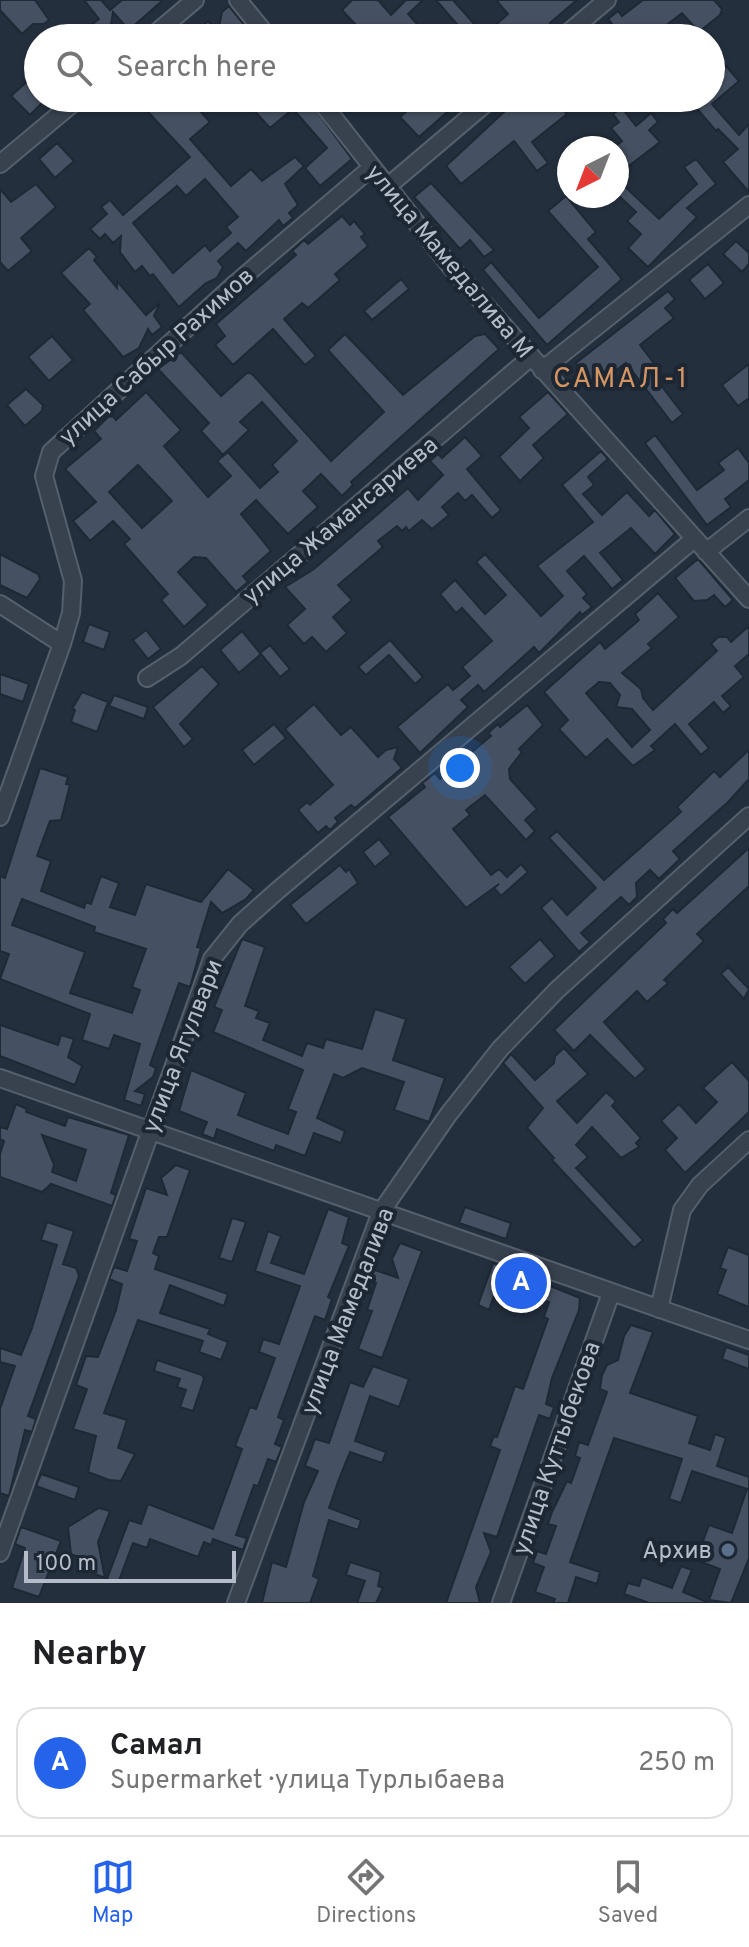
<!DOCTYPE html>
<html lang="en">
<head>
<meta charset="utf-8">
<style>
	:root { --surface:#fff; --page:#f2f2f2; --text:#202124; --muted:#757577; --line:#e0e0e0; --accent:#2563eb }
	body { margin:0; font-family:Overpass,sans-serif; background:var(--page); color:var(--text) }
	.compass { position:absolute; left:557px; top:136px; width:72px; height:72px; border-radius:50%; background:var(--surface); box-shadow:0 2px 6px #0004; rotate:222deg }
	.scale { position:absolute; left:24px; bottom:20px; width:212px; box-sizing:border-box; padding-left:8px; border:4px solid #b4bcc9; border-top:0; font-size:22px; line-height:28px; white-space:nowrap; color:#b4bcc9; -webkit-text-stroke:6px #1d2633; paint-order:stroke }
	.you { position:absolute; left:460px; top:768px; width:28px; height:28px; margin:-20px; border:6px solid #fff; border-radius:50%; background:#1a73e8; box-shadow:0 0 0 12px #1a73e833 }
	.badge { display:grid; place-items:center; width:52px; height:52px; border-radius:50%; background:var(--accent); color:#fff; font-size:26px; font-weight:700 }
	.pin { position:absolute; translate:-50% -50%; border:4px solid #fff; box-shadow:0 2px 8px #0006 }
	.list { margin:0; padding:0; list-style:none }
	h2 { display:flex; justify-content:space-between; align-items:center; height:104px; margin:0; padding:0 32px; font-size:34px }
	h2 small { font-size:26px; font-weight:400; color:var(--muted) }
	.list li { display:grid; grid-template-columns:52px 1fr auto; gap:24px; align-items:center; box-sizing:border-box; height:112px; margin:0 16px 16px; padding:0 16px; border:2px solid var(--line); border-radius:24px }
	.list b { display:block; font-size:30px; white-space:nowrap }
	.list p { margin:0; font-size:26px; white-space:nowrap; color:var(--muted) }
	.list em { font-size:26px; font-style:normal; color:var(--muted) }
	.icon { flex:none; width:44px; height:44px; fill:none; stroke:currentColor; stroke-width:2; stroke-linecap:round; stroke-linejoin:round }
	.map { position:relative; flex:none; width:749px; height:1603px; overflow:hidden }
	.search { position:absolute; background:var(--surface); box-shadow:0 2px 6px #0004; left:24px; right:24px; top:24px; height:88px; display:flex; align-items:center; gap:20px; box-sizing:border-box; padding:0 28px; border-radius:44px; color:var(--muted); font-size:30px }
	.sheet { height:232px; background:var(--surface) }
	nav { display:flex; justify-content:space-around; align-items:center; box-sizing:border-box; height:112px; border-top:2px solid var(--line); background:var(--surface); font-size:22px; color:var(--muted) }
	nav a { display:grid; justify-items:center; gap:4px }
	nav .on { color:var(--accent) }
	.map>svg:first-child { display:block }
</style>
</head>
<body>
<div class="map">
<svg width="749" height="1603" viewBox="0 0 749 1603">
	<rect width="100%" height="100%" fill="#242f3e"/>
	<path fill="#455162" stroke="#1f2835" stroke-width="2" fill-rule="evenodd" d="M0,0H35L49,20L44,24H33L22,34L0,10Z
		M84,0H101L110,10L122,0H163L129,30L113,12L109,38H75L99,19Z
		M352,0H378L391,15L406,0H423L408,14L430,38H414L406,30L397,38H368L342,10Z
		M436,0H453L484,35L508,14L496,0H577L550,23L553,27L541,38H469Z
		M643,0H714L722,9L720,15L699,32L682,13L650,38H610L604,31L612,24L608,19L618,11L622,16Z
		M229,6L250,32L244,38H191L208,21L218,32L222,12Z
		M726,66L739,81L712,104L739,135L749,124V192L723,162L738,149L718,129L716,131L688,98H711V79Z
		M31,78L38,85V98H47L30,115L11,96Z
		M135,98H150L162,111L177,98H200L194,104L210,122L190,139L231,186L251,169L262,181L295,157L304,166L285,184L298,205L289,213L293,218L283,226L279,220L246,251L238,243L218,261L223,267L217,278L206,283L179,307L153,274L150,276L142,266L135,272L120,252L121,236L113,243L105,234L100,239L90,229L107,214L101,207L110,200L123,215L190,157ZM205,179L238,217L226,227L231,233L210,251L205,245L173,273L133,223L177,186L186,196Z
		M263,98H307L352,159L320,186L305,168L327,148L293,109L270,128L252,108Z
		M410,98H463L419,137L400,117L415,104Z
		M519,98H554L567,114L532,142L548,163L537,171L514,141L461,184L446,166Z
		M622,108L636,126L651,113L658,122L649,130L660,142L617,175V145L622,141L611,128L619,122L613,114Z
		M57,143L74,161L55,178L39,159Z
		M696,159L716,184L687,208L697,217L648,267L628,248L641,234L627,221L636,212L617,194V179L659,219L697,184L684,167Z
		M431,183L494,250L484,257L470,240L460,249L414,197Z
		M36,184L56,207L21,238L32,251L8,271L0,262V189L11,202Z
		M566,196L596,232L588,239L622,279L547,345L483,270L491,262L539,318L598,267L548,211Z
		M342,216L350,225L354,221L365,234L361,237L368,246L335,274L340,280L308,308L302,303L284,319L316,356L305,365L273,329L233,365L215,345L225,336L216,324L296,255L292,251L304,240L308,244Z
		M736,241L749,253V264L742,272L723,254Z
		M89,248L97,257L94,260L117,288V281L146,315L160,303L154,316L162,327L152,335L148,329L139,348L123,357L83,310L90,304L61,273Z
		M708,264L724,283L705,299L689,280Z
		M401,279L409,289L372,320L364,311Z
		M668,291L675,299L665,308L674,318L640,345L656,366L650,371L683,414L672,423L626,363L594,387L576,363Z
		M345,334L403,395L475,336L485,334L499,349L351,482L353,485L342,496L321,474L303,491L318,507L288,534L256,500L241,514L271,551L243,576L248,582L236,592L206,558L194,557L178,572L208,605L184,627L161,600L168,594L124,544L130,539L113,521L90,541L73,521L96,502L65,469L101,439L94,431L111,414L116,420L146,392L181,430L164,446L208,497L231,476L217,461L228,452L260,488L278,472L272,465L297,441L262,402L240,422L249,430L223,455L201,431L209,423L158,369L181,352L221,396L248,372L253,375L331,461L384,412L328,350ZM138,465L172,501L142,528L109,492Z
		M52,336L73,360L49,381L28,357Z
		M749,364V398L738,406L722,385Z
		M26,389L43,405L42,411L25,426L7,405Z
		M548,392L568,414L533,445L544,458L520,481L499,457L529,428L519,417Z
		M655,435L697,490L724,470L718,463L738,448L749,463V480L725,499L731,507L707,525L645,443Z
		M465,437L482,456L467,469L501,510L492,518L472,495L465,501L458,493L442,507L449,515L432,529L422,520L409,531L406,527L402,531L397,526L378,541L383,547L338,585L352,600L333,617L347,633L326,652L312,637L304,644L287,625L305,609L285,587L314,569L408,488L418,500L443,475L430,461L438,454L442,458Z
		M601,451L608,459L588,477L594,485L583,494L602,515L627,492L649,516L655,510L675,534L655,554L631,528L600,553L623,580L612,589L584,556L567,571L587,594L583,598L592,607L582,615L580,612L539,653L534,647L484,692L478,685L461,700L468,707L420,753L397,727L448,684L453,690L470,676L462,667L492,641L462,608L456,613L440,594L455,580L485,614L506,595L476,562L485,554L541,616L563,596L537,566L593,522L562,485Z
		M0,554L38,574L40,579L27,598L0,585Z
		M698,559L733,600L725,607L714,595L707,600L694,601L675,578Z
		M658,593L679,617L648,644L652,648L622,673L641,689L643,698L653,710L717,651L711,644L718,637H727L731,642L749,626V654L735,666L744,677L722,696L731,706L723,713L714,702L689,724L709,748L701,755L675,724L651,746L655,750L633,766L607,739L586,758L559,729L568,720L544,692L600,642L605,649L639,620L635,614ZM599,682L610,683L620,695L616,707L632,709L650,730L632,747L586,693Z
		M89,624L110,632L104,650L83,642Z
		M146,630L161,649L148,659L133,640Z
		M242,631L260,653L270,645L290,669L280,677L261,654L239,673L220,650Z
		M390,640L423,677L415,684L389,655L366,675L358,667Z
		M202,666L219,684L180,724L193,739L184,747L153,707Z
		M0,674L29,684L23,702L0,694Z
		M82,692L108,702L97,732L71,722L75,710L72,709Z
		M114,695L148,707L144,719L109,706Z
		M314,704L341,735L351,727L378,757L386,750L398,747L394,759L402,768L355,808L351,805L335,818L338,822L330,830L326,826L318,833L298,810L307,802L310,805L333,785L285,729Z
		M527,705L543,725L519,749L522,752L509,769L510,779L537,809L525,820L535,831L526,840L485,795L466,810L470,815L453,829L491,875L499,869L507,877L521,864L528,872L501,896L494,888L499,884L466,908L388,817L425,787L422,783L435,773L440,779L491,736L488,733L498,724L500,727Z
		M274,724L286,738L254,765L242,750Z
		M749,750V779L728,802L673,851L680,859L659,879L650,870L636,883L637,897L629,905L621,897L581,933L590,942L579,952L541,908L552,898L567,915L596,888L549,838L557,831L604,880L681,812L677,807L714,771L720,777Z
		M40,768L68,777L66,784L70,785L61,820L50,821L37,856L51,861L41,891L84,908L86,902L91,904L101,876L119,883L110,907L135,915L146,884L201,902L228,869L254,890L246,899L222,913L211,902L197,947L201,948L190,987L179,983L150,1065L156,1068L153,1077L135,1091L145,1094L141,1106L124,1100L140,1044L114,1035L109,1049L82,1040L90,1014L0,979L9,954L0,951V876L5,878ZM22,899L95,927L94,932L146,949L132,987L140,990L132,1013L70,993L85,952L12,925Z
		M379,839L391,854L375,867L363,852Z
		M749,848V886L697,934L704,941L664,980L668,983L647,1002L637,991L604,1022L646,1069L635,1079L590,1035L574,1051L554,1030L666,923L663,919L673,909L677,913Z
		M340,865L346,872L349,869L358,883L306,924L290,905Z
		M242,939L265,947L245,1006L259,1011L256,1018L270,1023L263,1040L302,1056L307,1043L323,1048L326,1039L362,1049L375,1009L406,1019L393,1060L445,1078L429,1122L394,1110L404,1082L362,1068L343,1078L334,1074L317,1118L345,1131L341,1143L314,1133L305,1156L276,1145L274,1151L217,1129L214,1139L202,1134L207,1122L179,1111L191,1070L246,1093L238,1115L288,1134L296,1112L288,1109L303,1070L213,1032L222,1010L214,1007Z
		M540,939L555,956L525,984L509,967Z
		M728,967L749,989L744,999L721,974Z
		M0,1025L58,1045L61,1035L74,1039L68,1057L82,1066L75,1085L0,1056Z
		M564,1048L588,1074L557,1101L577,1123L606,1092L616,1101L612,1106L641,1138L636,1143L639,1147L621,1158L592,1127L576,1145L588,1157L576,1168L643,1240L634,1248L552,1160L554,1158L527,1128L543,1108L503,1063L511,1054L535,1080L554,1063L555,1056Z
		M732,1062L749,1081V1112L685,1173L665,1150L677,1138L661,1121L679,1104L696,1123L717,1102L703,1088Z
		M16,1104L27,1109L26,1112L65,1126L68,1117L129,1135L111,1193L116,1195L112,1206L51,1184L42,1192L0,1177V1154L4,1141L0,1139V1127L7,1129ZM42,1135L86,1150L76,1181L52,1172L54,1165Z
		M176,1165L190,1170L167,1237H159L153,1253L159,1256L155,1269L228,1294L224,1306L170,1285L160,1313L210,1329L208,1334L228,1342L221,1360L199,1352L203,1341L138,1320L104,1413L127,1420L118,1448L135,1454L121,1481L109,1480L88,1472L96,1436L73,1429L87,1389L76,1385L86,1356L98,1357L116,1310L122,1284L109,1279L114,1267L127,1271L137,1241L129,1239L146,1188L167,1195L161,1178Z
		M465,1207L511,1223L506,1239L459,1223Z
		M328,1209L349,1217L342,1243L349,1246L328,1297L332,1299L325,1320L315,1316L278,1417L284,1420L275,1444L282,1447L276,1462L268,1459L258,1486L254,1485L236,1535L247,1538L243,1550L213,1539L211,1545L204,1542L198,1557L150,1539L147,1548L133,1543L118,1583L107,1579L129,1520L141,1524L148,1504L213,1529L242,1449L235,1446L250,1407L256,1409L275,1358L259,1352L263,1339L279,1344L300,1286L255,1271L268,1231L281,1236L271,1263L304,1274Z
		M232,1218L246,1222L232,1262L219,1258Z
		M47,1222L74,1231L63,1264L76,1268L79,1276L28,1416L36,1419L32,1432L25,1430L9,1496L0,1493V1409L15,1366L0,1362V1348L21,1355L32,1328L57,1245L41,1240Z
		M400,1243L422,1251L382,1358L358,1349L372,1311L367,1310L376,1283L368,1280L372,1269L398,1278L392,1259Z
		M728,1247L749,1255V1307L717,1294L726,1270L720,1268Z
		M493,1263L580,1298L579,1310L552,1378L546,1404L554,1407L550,1419L539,1415L497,1537L484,1533L491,1552L476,1587L480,1603H446L500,1450L490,1446L494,1436L497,1437L515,1386L523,1389L548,1319L544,1317L549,1302L498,1284L489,1310L478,1305Z
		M631,1325L653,1332L630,1393L698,1416L689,1443L710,1450L715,1434L726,1438L717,1466L749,1477V1558L731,1603L709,1600L720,1569L696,1560L709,1525L732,1533L747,1489L692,1471L681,1503L669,1499L682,1459L614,1438L570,1562L600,1572L597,1584L576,1577L568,1603H553L555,1599L535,1592L544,1567L533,1563L537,1551L546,1554L556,1526L548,1524L552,1512L567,1481L571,1483L580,1458L575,1456L579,1442L588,1445L607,1392L600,1389L602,1375L607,1365L618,1360L624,1336Z
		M726,1347L749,1355V1369L722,1359Z
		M157,1360L202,1375L204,1379L193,1411L180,1407L186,1390L177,1387L180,1379L154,1371Z
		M373,1366L409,1379L399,1407L370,1396L355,1441L386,1452L382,1463L350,1452L339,1479L329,1508L361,1520L358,1530L329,1520L313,1576L319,1579L310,1603H262L272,1562L286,1567L304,1502L318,1471L305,1466L315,1439L329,1443L350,1382L363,1387Z
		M41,1474L79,1487L75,1500L36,1486Z
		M99,1508L110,1511L98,1542L105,1578L90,1572L93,1563L71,1554L68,1527Z
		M21,1527L61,1541L39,1597L12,1588L25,1548L15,1544Z
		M350,1562L381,1572L378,1586L383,1588L376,1603H357L365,1581L346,1575Z
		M681,1566L692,1570L683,1592L709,1603H649L624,1594L628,1583L639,1586L642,1577L672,1588Z"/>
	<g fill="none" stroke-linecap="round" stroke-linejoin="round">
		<defs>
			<path id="street" d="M238,0L269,38
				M150,38L195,0
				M562,38L607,0
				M318,98L451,267L749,599
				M0,164L79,98
				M387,187L492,98
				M542,370L749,205
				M706,552L749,518
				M0,604L62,644
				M147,678L181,656L531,357
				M0,817L62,644L71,613L73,581L44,476L51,452L236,283L371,168
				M0,1078L749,1340
				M659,1309L682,1210L700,1185L749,1140
				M0,1553L212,959L240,924L277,891L694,539
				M236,1603L381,1212L448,1115L500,1049L557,990L749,816
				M501,1603L611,1293"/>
		</defs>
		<use href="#street" stroke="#565f6c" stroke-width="20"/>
		<use href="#street" stroke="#38414e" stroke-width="16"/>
	</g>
	<circle fill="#5c6f8a" stroke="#1d2633" stroke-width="3" cx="728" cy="1550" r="8"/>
	<g text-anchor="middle" stroke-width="8" stroke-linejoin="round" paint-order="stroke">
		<g font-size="24" fill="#b4bcc9" stroke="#1d2633">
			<text transform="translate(450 261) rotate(50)" y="8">улица Мамедалива М</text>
			<text transform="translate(156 356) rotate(-42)" y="8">улица Сабыр Рахимов</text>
			<text transform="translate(340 520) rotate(-40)" y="8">улица Жамансариева</text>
			<text transform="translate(182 1046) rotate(-69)" y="8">улица Ягулвари</text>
			<text transform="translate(347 1311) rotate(-69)" y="8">улица Мамедалива</text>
			<text transform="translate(556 1448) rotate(-71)" y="8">улица Куттыбекова</text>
		</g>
		<g font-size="24" fill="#b4bcc9" stroke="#1d2633" text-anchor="end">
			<text x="712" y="1558">Архив</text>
		</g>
		<g font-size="28" letter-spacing="2" fill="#d59563" stroke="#1d2633">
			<text x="621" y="387">САМАЛ-1</text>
		</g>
	</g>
</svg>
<svg class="compass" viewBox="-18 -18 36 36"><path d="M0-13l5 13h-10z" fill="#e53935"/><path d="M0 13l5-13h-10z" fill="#757577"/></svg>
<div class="scale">100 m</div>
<div class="you"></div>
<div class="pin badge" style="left:521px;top:1283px">A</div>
<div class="search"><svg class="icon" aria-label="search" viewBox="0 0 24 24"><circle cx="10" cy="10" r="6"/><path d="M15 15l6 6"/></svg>Search here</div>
</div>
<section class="sheet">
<h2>Nearby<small></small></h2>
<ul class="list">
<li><span class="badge">A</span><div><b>Самал</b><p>Supermarket · улица Турлыбаева</p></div><em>250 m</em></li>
</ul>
</section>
<nav>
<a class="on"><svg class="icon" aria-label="map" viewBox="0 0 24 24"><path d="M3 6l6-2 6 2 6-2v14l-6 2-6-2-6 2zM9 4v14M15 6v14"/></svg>Map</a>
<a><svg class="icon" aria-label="directions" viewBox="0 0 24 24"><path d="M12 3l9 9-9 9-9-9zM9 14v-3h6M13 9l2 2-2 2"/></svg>Directions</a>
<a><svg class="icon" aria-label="saved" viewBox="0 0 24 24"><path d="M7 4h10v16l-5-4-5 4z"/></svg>Saved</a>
</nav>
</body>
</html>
